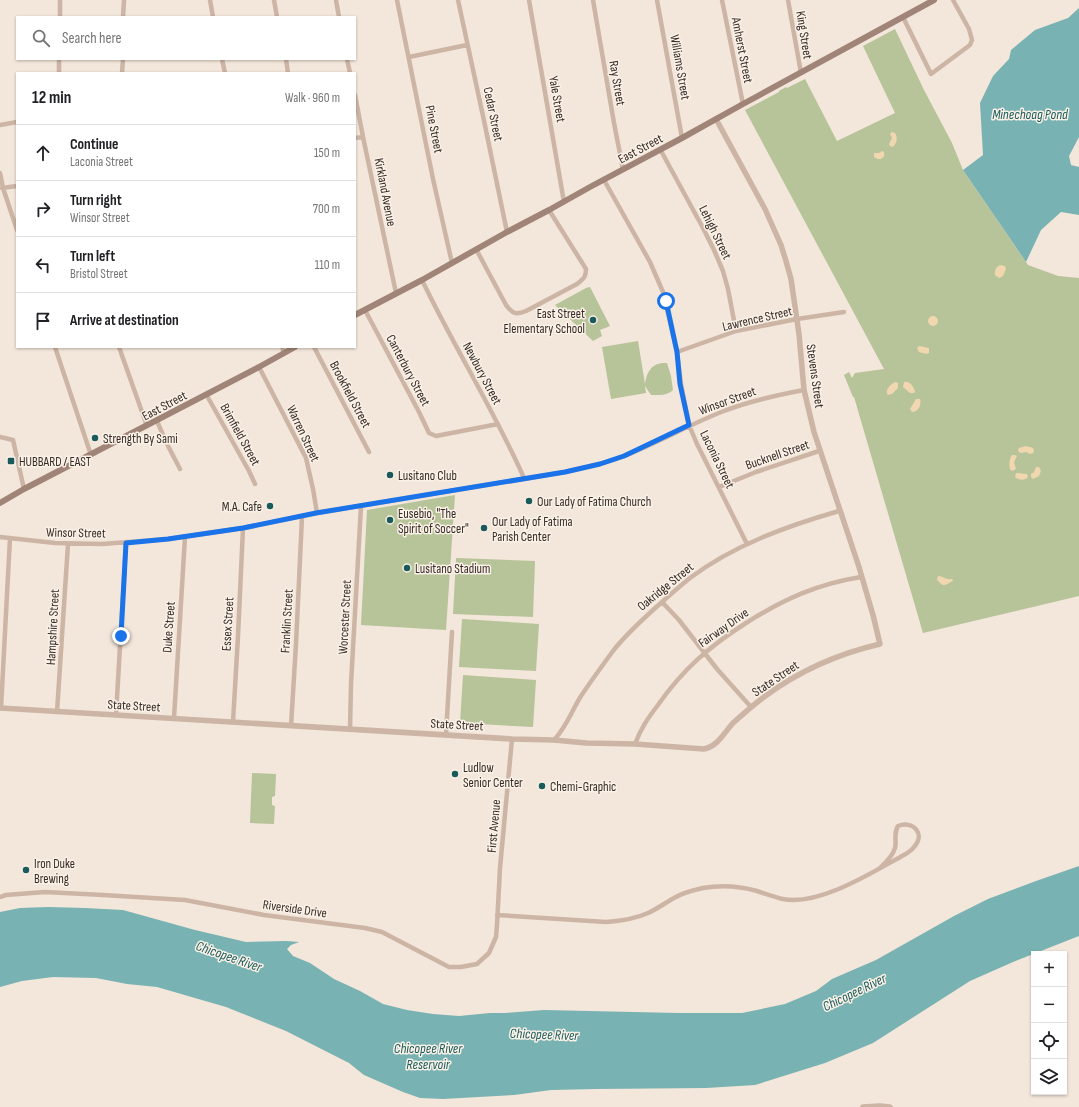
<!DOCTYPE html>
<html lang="en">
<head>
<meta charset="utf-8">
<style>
	:root { --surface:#fff; --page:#f6f6f6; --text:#202124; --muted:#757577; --line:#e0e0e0 }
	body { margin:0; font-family:"Sofia Sans Condensed",sans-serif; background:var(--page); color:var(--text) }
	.controls { position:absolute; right:12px; bottom:12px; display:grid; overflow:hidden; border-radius:0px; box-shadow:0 1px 3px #0004 }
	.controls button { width:36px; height:36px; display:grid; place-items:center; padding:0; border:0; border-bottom:1px solid var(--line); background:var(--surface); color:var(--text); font:20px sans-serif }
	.stop { position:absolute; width:12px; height:12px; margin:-9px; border:3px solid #1a73e8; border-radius:50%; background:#fff }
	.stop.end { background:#1a73e8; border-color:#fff; box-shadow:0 1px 4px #0008 }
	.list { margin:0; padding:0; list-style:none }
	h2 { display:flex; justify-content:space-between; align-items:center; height:52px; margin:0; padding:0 16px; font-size:17px }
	h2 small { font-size:13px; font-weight:400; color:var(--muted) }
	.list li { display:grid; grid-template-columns:26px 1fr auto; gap:12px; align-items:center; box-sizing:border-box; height:56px; padding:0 16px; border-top:1px solid var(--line) }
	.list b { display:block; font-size:15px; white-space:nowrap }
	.list p { margin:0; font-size:13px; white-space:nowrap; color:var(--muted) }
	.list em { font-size:13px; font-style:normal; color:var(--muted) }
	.icon { flex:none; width:22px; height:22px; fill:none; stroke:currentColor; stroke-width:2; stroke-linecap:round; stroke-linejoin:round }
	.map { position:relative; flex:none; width:1079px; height:1107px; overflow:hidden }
	.search { position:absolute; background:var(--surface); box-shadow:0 1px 3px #0004; left:16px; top:16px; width:340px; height:44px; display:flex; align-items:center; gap:10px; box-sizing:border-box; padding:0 14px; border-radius:0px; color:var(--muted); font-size:15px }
	.panel { position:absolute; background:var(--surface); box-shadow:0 1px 3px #0004; left:16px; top:72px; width:340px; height:276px; border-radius:0px }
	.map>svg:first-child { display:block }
</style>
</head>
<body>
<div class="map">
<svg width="1079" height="1107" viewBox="0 0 1079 1107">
	<rect width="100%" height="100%" fill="#f3e6da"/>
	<path fill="#b7c399" d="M895,29L924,90L952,143L963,170L1028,265L1058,276L1079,278V596L923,633L854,397H853L844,375L849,372L852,378L855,373L884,369L745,110L779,92V91L786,87L787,88L805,79L837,141L895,113L863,46Z
		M590,287L610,326L600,330L602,336L593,341L555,305L586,288Z
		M638,341L645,384C647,371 652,362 667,363L671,376L673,390C667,396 658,395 651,395L645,386L646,393L611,399L602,347Z
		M455,495L446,630L361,625L367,510Z
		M456,558L535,561L533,617L453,614Z
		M462,619L539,624L536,671L459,667Z
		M463,675L536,680L533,727L460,723Z
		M252,773L276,774L275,796L272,797V805L275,806L274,824L250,823Z"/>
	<path fill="#f1d7af" d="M892,132L895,133C898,138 897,143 893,147L890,146L889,144L892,138L890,134Z
		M882,151L884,152C886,159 879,161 874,157V153H879Z
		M1000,265L1005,266L1006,269L1003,276L999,278L995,275C994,271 996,267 1000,265Z
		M928 321a5 5 0 1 1 10 0a5 5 0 1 1-10 0Z
		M919,346L929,348V353L926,354L919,352L917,348Z
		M895,382L898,383V388L892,394L888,395C884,390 891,384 895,382Z
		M904,382C909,381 913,385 915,391L914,393H910L903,387Z
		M916,399H920C922,405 918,412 912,412L910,409Z
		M1026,446L1033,448L1034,451L1033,453L1030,454L1026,452L1021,453L1019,452L1018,450L1019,448Z
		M1012,455H1015L1017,456L1014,462L1016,469L1012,471L1010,469C1009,465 1009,459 1012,455Z
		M1036,467H1039L1041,471L1039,476L1033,479L1031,477V474L1034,472Z
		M1016,473L1027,474L1028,477C1025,481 1018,480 1015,477Z
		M938,576C943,576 946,580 952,579L953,581C944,585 945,588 937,580Z"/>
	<path fill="#78b2b2" d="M1079,8V137L1069,156L1071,165L1079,167V215L1061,212L1041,230L1026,262L963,170L983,155L980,103L993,76L1009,59L1011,50L1035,30L1068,18Z
		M1079,866V936L1013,962L970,981L873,1043L825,1063L755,1085L706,1088L596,1089L551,1090L514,1095L443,1099L420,1098L403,1092L364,1075L349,1063L286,1031L226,1007L157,987L127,984L96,978L53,977L22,981L0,987V912L20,908L48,907L85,908L123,910L195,930L246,942L286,941L299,942L291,945L287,949L293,956L310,963L334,979L360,991L383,1004L407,1010L433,1014L459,1016L490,1013H505L544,1010L678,1013H742L785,1004L816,991L832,979L876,960L954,916L988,899L1036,881Z"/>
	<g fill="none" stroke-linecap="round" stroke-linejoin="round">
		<path stroke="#ccb5a5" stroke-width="4.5" d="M210,0L213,17
			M274,0L277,17
			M336,0L339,17
			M397,0L433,179L452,263
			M458,0L483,116L507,232
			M529,0L564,202
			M593,0L614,123L623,169
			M657,0L682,138
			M722,0L743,104
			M788,0L801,73
			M60,17V0
			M123,17L124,0
			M903,17L931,74L970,45L972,40L969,29L953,0
			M409,57L467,45
			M222,59L225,73
			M286,59L288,73
			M347,59L350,73
			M59,73V59
			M122,73L123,59
			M355,95L363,137L396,293
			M0,125L17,122
			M355,138L363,137
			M660,149L703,228L714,250L723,271L728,289L736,331
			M0,173L3,188L17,230
			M604,180L650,262L663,292L677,352L681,384L689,425L697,444L747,544
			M2,188L17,186
			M476,249L506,305C513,314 516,315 526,311L577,284C583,279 586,278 586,269L549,210
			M422,280C454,347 494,410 524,478
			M365,310L419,412L429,433L436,436L498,424
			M55,347L91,455
			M119,347L147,426
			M282,347L284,353
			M314,347L369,452
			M677,352L736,331L797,319L844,312
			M259,367L306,458L313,489L317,513
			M206,394L249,471L255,484
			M157,421L166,442L180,469
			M0,437L13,440L24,489
			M719,487L756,472L819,451
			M0,537L55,543L102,544L168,539L243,528L317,513L565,472C585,467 605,464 624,456C658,443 690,424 724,411C750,401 777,395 804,390
			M662,602L679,620L717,669L751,707
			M1,708L10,538
			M57,712L68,544
			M116,715L126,543
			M174,718L185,537
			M233,722L238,636L243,528
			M291,726L296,644L302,517
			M350,729L351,684L361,506
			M446,734L452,632
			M554,740C567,726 571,712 581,696C591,681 602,666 613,651C627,633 645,617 662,602C671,594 680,586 690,578C734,545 787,526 839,511
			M635,744C641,728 648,718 658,705C683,669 710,646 746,623C784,599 817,584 861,577
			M0,897L6,895L45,892L103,895L185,900L264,915L365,928L382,932L449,967H461L477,964L489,953L496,937L497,925L500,868L512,739
			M497,915L606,922C620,921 635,919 648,913C657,909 665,903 674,898C682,893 694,890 703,888C721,885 739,886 757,891C766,894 774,897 783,899C819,906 871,873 902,856C906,854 911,851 914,847C926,834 913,820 898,826C893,834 897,840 895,848C893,856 886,862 880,868"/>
		<path stroke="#ccb5a5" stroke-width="5.5" d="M0,708L512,739L554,740L586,743L635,744L704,749C718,746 724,733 733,723C743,714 753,705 764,697C800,670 837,654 880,644L873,615L859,567L814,432L804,390L799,334L791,279L786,261L781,245L765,209L716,119
			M863,1107L880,1106L890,1107"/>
		<path stroke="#a08477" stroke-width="6" d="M355,315L422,280L507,232L549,210L590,187L682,138L743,104L934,0
			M0,503L24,489L259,367L295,347"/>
	</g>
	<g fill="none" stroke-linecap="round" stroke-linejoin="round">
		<path stroke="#1a73e8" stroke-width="5" d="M121,636L126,543L168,539L243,528L316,513L565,472L600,464L624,456L689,425L680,384L677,352L666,301"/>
	</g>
	<g fill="#1a5a5b" stroke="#faf1e7" stroke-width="1.5">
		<circle cx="593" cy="320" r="4"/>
		<circle cx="95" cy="438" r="4"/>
		<rect x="7" y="457" width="8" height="8" rx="2"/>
		<circle cx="390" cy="475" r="4"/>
		<circle cx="529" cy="501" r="4"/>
		<circle cx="270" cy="506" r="4"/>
		<circle cx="390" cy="520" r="4"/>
		<circle cx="484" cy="528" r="4"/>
		<circle cx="407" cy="568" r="4"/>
		<circle cx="455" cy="774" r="4"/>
		<circle cx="542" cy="786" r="4"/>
		<circle cx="26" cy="870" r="4"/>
	</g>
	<g text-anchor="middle" stroke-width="3" stroke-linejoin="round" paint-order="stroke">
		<g font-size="13" fill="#372b27" stroke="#faf1e7">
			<text transform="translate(805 35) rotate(81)" y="5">King Street</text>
			<text transform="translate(743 50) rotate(79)" y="5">Amherst Street</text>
			<text transform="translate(681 67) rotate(80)" y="5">Williams Street</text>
			<text transform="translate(618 83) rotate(80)" y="5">Ray Street</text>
			<text transform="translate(558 99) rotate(80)" y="5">Yale Street</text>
			<text transform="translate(494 114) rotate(78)" y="5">Cedar Street</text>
			<text transform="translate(435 129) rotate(79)" y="5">Pine Street</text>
			<text transform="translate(640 148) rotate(-28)" y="5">East Street</text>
			<text transform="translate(386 192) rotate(79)" y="5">Kirkland Avenue</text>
			<text transform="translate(716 232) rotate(64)" y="5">Lehigh Street</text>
			<text transform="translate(757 318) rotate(-13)" y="5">Lawrence Street</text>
			<text transform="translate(409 370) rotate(62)" y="5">Canterbury Street</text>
			<text transform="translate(483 373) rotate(62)" y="5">Newbury Street</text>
			<text transform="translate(816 376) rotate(82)" y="5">Stevens Street</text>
			<text transform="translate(351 394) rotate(62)" y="5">Brookfield Street</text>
			<text transform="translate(727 400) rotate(-20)" y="5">Winsor Street</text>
			<text transform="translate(164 405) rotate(-28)" y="5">East Street</text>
			<text transform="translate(304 433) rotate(65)" y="5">Warren Street</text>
			<text transform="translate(241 434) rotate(61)" y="5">Brimfield Street</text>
			<text transform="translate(777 454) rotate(-19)" y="5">Bucknell Street</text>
			<text transform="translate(718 459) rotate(64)" y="5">Laconia Street</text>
			<text transform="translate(76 532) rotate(1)" y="5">Winsor Street</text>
			<text transform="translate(665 586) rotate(-39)" y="5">Oakridge Street</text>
			<text transform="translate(344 617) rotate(-87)" y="5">Worcester Street</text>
			<text transform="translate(286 621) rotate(-87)" y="5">Franklin Street</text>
			<text transform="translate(227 624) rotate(-87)" y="5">Essex Street</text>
			<text transform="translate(52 627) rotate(-87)" y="5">Hampshire Street</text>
			<text transform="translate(168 627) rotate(-86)" y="5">Duke Street</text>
			<text transform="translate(723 627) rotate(-35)" y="5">Fairway Drive</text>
			<text transform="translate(775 678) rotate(-34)" y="5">State Street</text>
			<text transform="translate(134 705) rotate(3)" y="5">State Street</text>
			<text transform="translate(457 724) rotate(3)" y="5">State Street</text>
			<text transform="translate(493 826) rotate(-85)" y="5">First Avenue</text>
			<text transform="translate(295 908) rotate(8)" y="5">Riverside Drive</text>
		</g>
		<g font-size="13" fill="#372b27" stroke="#faf1e7" text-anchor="start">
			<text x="585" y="318" text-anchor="end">East Street<tspan x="585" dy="15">Elementary School</tspan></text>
			<text x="103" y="443">Strength By Sami</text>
			<text x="19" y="466">HUBBARD / EAST</text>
			<text x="398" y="480">Lusitano Club</text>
			<text x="537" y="506">Our Lady of Fatima Church</text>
			<text x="262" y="511" text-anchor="end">M.A. Cafe</text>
			<text x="398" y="518">Eusebio, "The<tspan x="398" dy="15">Spirit of Soccer"</tspan></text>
			<text x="492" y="526">Our Lady of Fatima<tspan x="492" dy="15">Parish Center</tspan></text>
			<text x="415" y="573">Lusitano Stadium</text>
			<text x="463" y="772">Ludlow<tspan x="463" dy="15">Senior Center</tspan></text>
			<text x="550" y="791">Chemi-Graphic</text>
			<text x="34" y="868">Iron Duke<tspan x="34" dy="15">Brewing</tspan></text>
		</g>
		<g font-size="14" font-style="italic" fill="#1a5a5b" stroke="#faf1e7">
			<text x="1030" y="119">Minechoag Pond</text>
			<text transform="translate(229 956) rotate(19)" y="5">Chicopee River</text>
			<text transform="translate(854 992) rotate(-26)" y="5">Chicopee River</text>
			<text transform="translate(544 1034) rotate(2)" y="5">Chicopee River</text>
			<text x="428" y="1053">Chicopee River<tspan x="428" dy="16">Reservoir</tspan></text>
		</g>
	</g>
</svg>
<div class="controls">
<button>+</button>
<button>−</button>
<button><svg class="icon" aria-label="locate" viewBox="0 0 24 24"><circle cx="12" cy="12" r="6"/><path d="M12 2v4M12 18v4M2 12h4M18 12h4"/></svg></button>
<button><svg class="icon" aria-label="layers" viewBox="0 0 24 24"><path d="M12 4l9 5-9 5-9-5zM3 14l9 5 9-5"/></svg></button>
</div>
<div class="stop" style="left:666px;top:301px"></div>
<div class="stop end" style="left:121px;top:636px"></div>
<div class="search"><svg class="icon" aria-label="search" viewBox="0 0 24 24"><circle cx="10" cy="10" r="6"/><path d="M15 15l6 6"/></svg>Search here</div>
<section class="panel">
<h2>12 min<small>Walk · 960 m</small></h2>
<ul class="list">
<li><svg class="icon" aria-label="ahead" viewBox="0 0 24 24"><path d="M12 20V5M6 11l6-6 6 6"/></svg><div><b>Continue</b><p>Laconia Street</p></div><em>150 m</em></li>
<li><svg class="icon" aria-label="right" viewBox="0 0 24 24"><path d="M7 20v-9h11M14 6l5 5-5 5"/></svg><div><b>Turn right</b><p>Winsor Street</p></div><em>700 m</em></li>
<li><svg class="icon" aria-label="left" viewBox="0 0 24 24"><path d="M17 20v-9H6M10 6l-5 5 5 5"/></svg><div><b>Turn left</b><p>Bristol Street</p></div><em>110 m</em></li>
<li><svg class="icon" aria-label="arrive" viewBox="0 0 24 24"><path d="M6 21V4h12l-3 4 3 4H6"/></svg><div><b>Arrive at destination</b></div></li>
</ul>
</section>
</div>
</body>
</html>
